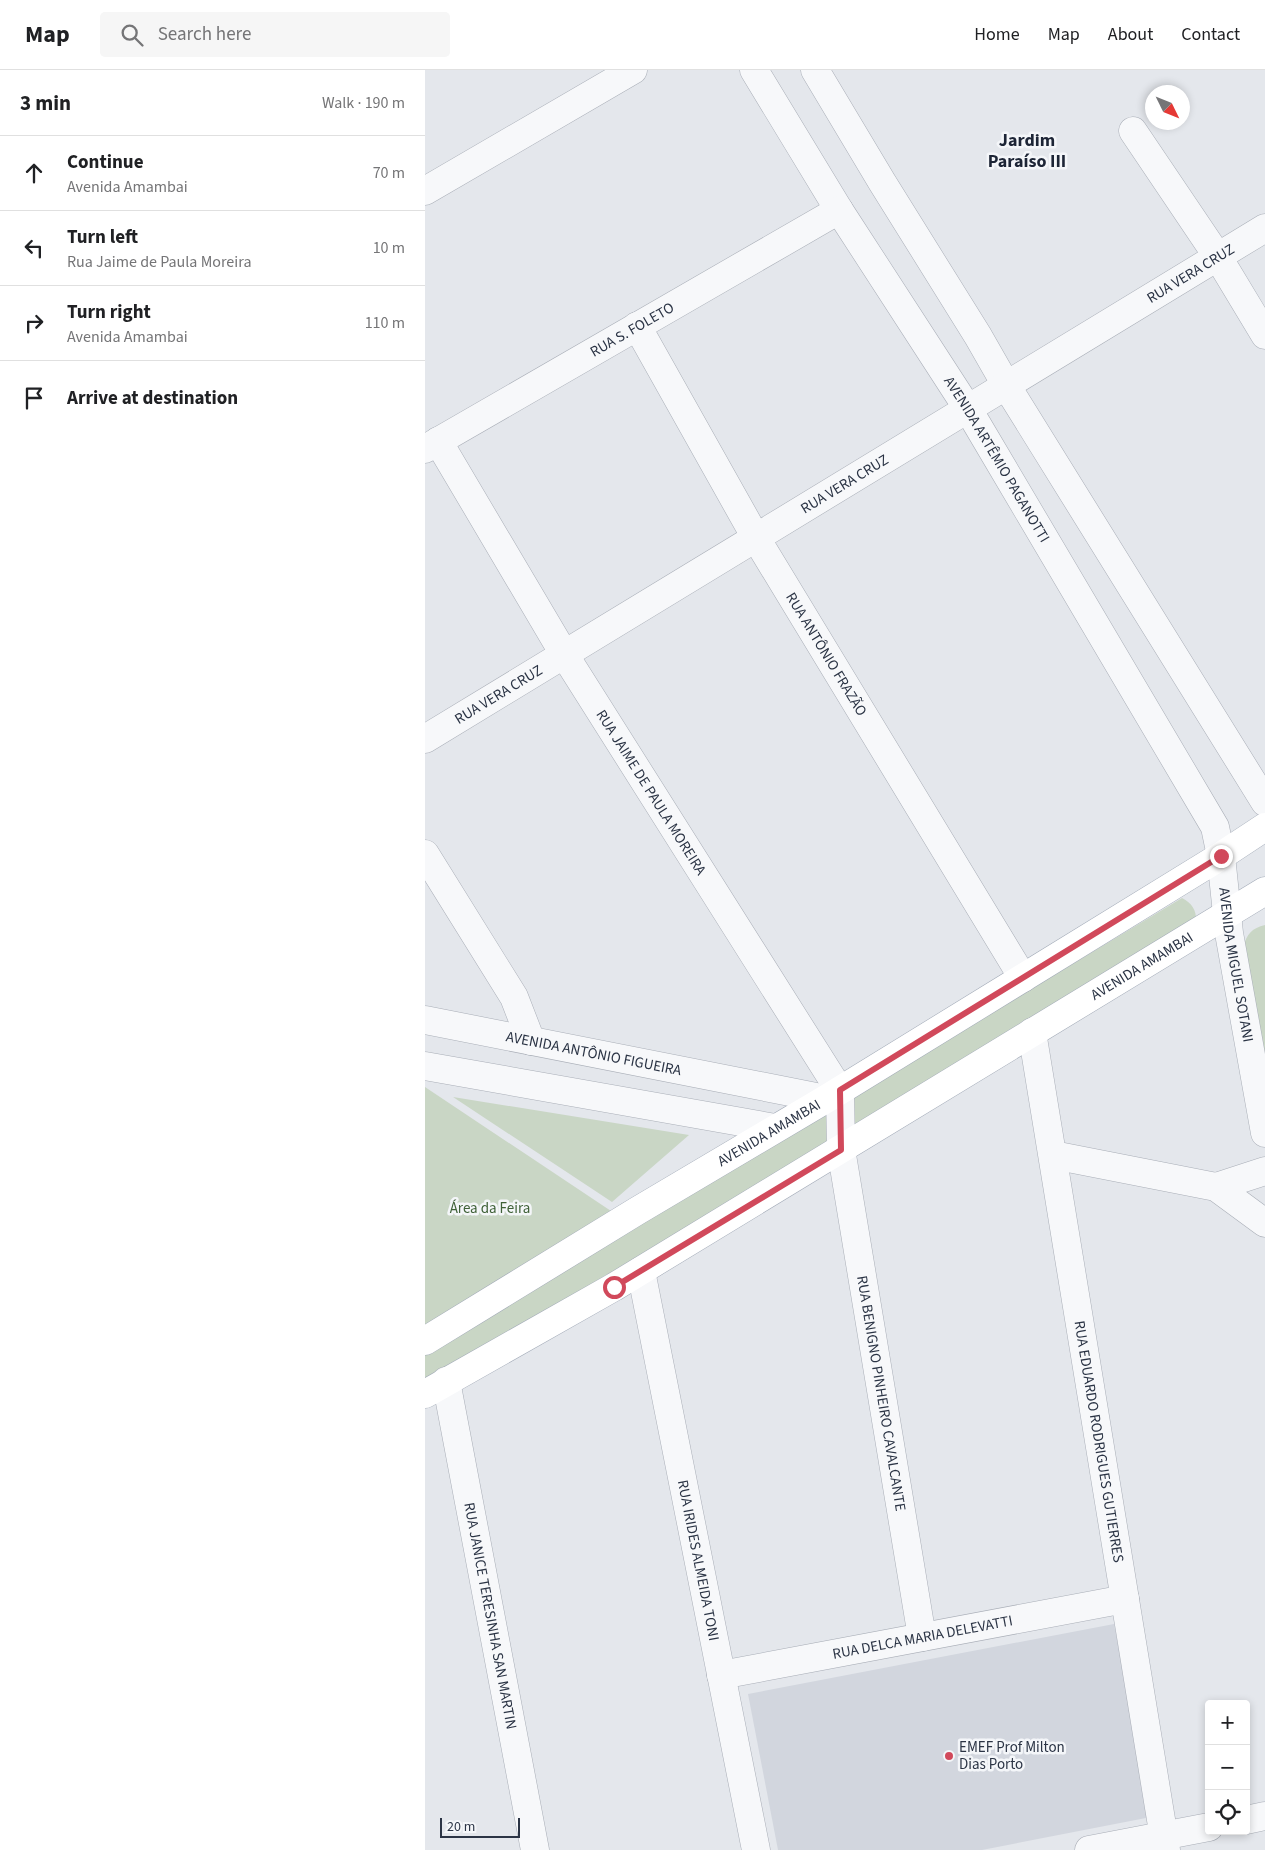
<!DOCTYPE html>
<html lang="en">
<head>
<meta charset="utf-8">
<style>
	:root { --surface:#fff; --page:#f6f6f6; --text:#202124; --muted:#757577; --line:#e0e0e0 }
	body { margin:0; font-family:"Source Sans 3",sans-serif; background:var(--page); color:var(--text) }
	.controls { position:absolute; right:15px; bottom:15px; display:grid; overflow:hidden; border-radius:5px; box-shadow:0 2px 8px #0003 }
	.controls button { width:45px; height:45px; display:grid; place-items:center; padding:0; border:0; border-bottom:1px solid var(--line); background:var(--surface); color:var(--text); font:25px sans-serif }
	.compass { position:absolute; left:720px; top:15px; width:45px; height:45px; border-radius:50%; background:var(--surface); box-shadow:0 2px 8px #0003; rotate:133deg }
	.scale { position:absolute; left:15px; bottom:12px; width:80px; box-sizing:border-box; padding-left:5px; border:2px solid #2b3445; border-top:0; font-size:14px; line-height:18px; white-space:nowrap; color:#2b3445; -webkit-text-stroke:4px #f4f6f9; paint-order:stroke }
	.stop { position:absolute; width:15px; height:15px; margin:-11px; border:4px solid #d1495b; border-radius:50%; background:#fff }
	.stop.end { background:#d1495b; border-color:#fff; box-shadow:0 1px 5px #0008 }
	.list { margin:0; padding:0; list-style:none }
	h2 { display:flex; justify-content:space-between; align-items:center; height:65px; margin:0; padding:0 20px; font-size:21px }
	h2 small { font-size:16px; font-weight:400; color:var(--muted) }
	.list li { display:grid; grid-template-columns:32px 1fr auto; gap:15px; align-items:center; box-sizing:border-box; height:75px; padding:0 20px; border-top:1px solid var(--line) }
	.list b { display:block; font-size:19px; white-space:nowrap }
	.list p { margin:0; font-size:16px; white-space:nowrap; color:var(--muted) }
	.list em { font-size:16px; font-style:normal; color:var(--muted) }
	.icon { flex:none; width:28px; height:28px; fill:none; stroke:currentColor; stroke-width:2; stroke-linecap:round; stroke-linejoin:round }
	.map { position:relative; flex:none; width:840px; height:1780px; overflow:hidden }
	header { display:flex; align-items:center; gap:30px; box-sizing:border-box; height:70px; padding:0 25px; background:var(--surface); border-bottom:1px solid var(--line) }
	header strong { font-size:24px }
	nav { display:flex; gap:28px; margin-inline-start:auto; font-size:18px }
	.search { width:350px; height:45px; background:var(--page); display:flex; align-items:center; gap:12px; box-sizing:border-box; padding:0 18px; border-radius:5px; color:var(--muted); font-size:19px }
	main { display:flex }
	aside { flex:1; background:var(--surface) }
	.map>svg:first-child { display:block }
</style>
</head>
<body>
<header>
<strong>Map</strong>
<div class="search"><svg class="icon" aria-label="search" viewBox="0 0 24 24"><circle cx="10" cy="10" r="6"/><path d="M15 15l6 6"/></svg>Search here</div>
<nav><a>Home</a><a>Map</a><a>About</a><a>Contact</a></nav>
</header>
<main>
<aside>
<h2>3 min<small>Walk · 190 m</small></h2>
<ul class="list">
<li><svg class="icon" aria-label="ahead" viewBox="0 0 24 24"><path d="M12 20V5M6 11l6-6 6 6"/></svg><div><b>Continue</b><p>Avenida Amambai</p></div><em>70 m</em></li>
<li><svg class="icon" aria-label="left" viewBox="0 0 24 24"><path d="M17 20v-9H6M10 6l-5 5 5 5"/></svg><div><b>Turn left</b><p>Rua Jaime de Paula Moreira</p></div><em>10 m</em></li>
<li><svg class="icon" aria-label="right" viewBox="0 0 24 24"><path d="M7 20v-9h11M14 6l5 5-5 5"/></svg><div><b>Turn right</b><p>Avenida Amambai</p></div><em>110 m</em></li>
<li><svg class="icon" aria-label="arrive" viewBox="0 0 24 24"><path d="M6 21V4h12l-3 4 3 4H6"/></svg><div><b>Arrive at destination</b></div></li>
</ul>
</aside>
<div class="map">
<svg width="840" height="1780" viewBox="0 0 840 1780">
	<rect width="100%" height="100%" fill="#e4e7ec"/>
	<path fill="#d2d6de" d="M689,1554L726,1747L557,1780H353L323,1624Z"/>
	<path fill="#c9d6c5" d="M757,828C768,834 772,841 771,854L0,1313V1284Z
		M840,855V1002L818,877C822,864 827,858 840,855Z
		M0,1017L186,1141L0,1256Z
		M28,1027L264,1065L187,1132Z"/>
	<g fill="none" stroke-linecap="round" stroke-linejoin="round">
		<defs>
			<g id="minor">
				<path id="s1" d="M329,0L414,140L543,339L790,757L796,786L804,863L840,1063"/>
				<path d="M390,0L457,112L553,266L581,315L840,732"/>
				<path d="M708,61L793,187L840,265"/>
				<path d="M0,121L208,0"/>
				<path id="s2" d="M212,256L331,468L598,908"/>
				<path id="s3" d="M13,371L139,584L415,1021L416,1079L497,1567"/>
				<path id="s4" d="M0,379L414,140"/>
				<path id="s5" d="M0,669L840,158"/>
				<path d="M0,784L89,927L106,971"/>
				<path id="s6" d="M0,950L401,1029"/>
				<path id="s7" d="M607,962L741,1780"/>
				<path d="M0,996L350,1058"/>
				<path d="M628,1085L791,1117L840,1153"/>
				<path d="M791,1117L840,1101"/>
				<path id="s8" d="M216,1201L331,1780"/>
				<path id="s9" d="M21,1311L110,1780"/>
				<path id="s10" d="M296,1605L700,1529"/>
				<path d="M821,1750L840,1746"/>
				<path d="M664,1780L784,1757"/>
			</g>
			<g id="major">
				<path id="s11" d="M0,1271L212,1141L401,1029L796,786L840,757"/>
				<path id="s12" d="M0,1324L189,1217L840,821"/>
			</g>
		</defs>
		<use href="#minor" stroke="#a9aeb7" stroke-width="29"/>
		<use href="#major" stroke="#a3abb8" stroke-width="29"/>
		<use href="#minor" stroke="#f7f8fa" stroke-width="28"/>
		<use href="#major" stroke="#fff" stroke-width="28"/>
	</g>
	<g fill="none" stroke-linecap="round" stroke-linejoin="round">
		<path stroke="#d1495b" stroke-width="6" d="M189,1217L416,1080L415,1020L796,786"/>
	</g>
	<circle fill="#d1495b" stroke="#f4f6f9" stroke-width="2" cx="524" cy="1686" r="5"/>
	<g text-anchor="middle" stroke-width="5" stroke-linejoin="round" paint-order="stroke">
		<g font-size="15" fill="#2b3445" stroke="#f4f6f9">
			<text dy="5" stroke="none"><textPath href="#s5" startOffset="896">RUA VERA CRUZ</textPath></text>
			<text dy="5" stroke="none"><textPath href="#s4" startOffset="239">RUA S. FOLETO</textPath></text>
			<text dy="5" stroke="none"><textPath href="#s1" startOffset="459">AVENIDA ARTÊMIO PAGANOTTI</textPath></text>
			<text dy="5" stroke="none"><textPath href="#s5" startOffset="491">RUA VERA CRUZ</textPath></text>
			<text dy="5" stroke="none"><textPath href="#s2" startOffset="379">RUA ANTÔNIO FRAZÃO</textPath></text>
			<text dy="5" stroke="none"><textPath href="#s5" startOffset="86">RUA VERA CRUZ</textPath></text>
			<text dy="5" stroke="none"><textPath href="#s3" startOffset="411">RUA JAIME DE PAULA MOREIRA</textPath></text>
			<text dy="5" stroke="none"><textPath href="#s1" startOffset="1026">AVENIDA MIGUEL SOTANI</textPath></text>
			<text dy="5" stroke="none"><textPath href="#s12" startOffset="835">AVENIDA AMAMBAI</textPath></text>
			<text dy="5" stroke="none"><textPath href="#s6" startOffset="172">AVENIDA ANTÔNIO FIGUEIRA</textPath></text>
			<text dy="5" stroke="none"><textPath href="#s11" startOffset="402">AVENIDA AMAMBAI</textPath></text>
			<text dy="5" stroke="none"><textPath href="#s3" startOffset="1070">RUA BENIGNO PINHEIRO CAVALCANTE</textPath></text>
			<text dy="5" stroke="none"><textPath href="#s7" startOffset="415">RUA EDUARDO RODRIGUES GUTIERRES</textPath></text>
			<text dy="5" stroke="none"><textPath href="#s8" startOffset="295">RUA IRIDES ALMEIDA TONI</textPath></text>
			<text dy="5" stroke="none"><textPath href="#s9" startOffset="239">RUA JANICE TERESINHA SAN MARTIN</textPath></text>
			<text dy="5" stroke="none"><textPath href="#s10" startOffset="205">RUA DELCA MARIA DELEVATTI</textPath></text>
		</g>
		<g font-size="15" fill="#3f6138" stroke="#f4f6f9">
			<text x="65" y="1143">Área da Feira</text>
		</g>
		<g font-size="15" fill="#2b3445" stroke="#f4f6f9" text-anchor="start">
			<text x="534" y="1682">EMEF Prof Milton<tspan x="534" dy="17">Dias Porto</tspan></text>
		</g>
		<g font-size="18" font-weight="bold" fill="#1d2536" stroke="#f4f6f9">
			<text x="602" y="76">Jardim<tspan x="602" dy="21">Paraíso III</tspan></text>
		</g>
	</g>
</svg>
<div class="controls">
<button>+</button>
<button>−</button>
<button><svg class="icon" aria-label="locate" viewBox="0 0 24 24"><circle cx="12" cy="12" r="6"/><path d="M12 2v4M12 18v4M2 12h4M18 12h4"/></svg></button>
</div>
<svg class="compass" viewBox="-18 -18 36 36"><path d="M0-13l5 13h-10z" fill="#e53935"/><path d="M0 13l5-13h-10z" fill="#757577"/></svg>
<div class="scale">20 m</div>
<div class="stop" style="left:189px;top:1217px"></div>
<div class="stop end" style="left:796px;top:786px"></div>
</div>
</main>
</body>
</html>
